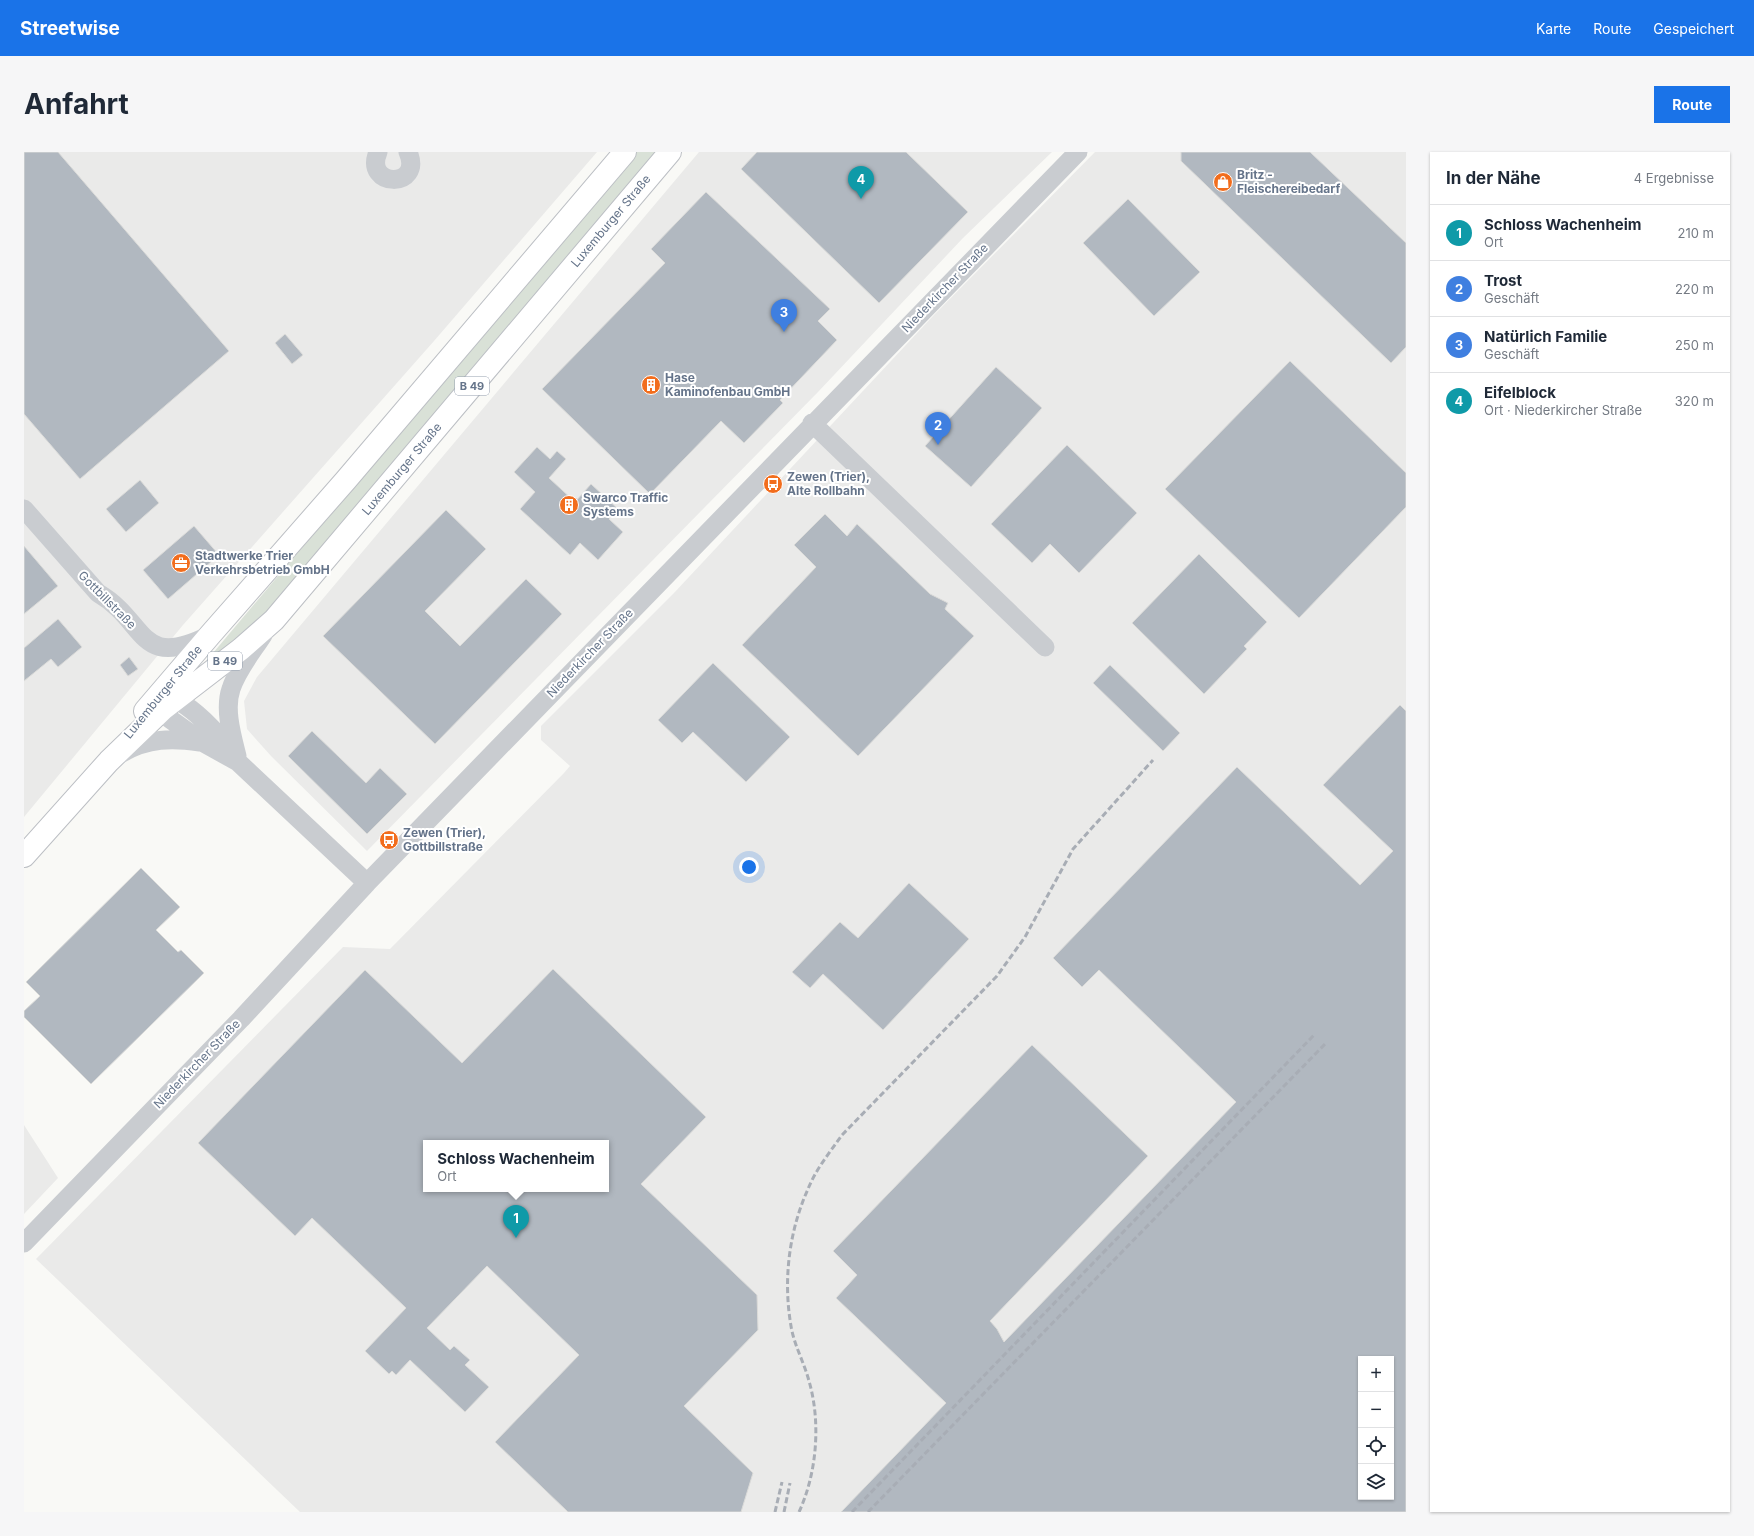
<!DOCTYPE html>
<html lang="de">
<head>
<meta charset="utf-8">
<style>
	:root { --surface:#fff; --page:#f6f6f7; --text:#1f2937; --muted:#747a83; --line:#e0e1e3; --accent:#1a73e8 }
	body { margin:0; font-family:Inter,sans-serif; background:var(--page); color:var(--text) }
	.controls { position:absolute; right:12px; bottom:12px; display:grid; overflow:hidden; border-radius:0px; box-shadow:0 1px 3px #0004 }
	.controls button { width:36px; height:36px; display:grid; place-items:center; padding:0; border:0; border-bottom:1px solid var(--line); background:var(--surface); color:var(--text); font:20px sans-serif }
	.you { position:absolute; left:725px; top:715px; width:14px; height:14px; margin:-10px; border:3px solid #fff; border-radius:50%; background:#1a73e8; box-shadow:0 0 0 6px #1a73e833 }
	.badge { display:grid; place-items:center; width:26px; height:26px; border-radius:50%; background:var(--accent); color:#fff; font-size:13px; font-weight:700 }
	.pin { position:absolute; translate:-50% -33px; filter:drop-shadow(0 1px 2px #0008) }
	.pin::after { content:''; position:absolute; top:21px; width:14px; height:12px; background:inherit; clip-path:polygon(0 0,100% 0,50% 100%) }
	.popup { position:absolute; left:399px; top:988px; width:186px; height:52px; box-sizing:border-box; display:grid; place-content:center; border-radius:0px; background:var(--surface); filter:drop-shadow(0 1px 3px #0005); font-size:13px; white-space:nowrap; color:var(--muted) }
	.popup b { font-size:15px; color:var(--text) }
	.popup::after { content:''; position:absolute; left:50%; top:100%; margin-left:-8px; border:8px solid transparent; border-top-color:var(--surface) }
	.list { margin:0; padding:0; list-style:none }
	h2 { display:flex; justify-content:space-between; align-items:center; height:52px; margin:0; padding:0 16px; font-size:17px }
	h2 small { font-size:13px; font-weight:400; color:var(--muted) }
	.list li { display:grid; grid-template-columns:26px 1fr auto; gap:12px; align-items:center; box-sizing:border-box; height:56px; padding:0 16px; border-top:1px solid var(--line) }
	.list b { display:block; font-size:15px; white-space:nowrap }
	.list p { margin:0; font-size:13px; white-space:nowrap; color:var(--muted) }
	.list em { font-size:13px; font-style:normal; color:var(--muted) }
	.icon { flex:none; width:22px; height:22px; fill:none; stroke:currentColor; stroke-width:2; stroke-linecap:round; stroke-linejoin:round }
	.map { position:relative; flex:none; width:1382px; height:1360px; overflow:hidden; border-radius:0px }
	header { display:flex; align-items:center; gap:24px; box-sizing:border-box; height:56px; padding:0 20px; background:var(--accent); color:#fff }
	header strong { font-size:19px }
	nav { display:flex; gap:22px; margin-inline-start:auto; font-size:14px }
	.intro { display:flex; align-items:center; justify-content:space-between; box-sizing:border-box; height:96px; padding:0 24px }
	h1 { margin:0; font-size:28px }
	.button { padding:10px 18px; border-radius:0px; background:var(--accent); color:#fff; font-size:14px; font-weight:700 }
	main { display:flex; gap:24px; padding:0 24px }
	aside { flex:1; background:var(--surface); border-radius:0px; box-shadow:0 1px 3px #0004 }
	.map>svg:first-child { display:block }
</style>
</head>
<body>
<header>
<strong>Streetwise</strong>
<nav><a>Karte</a><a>Route</a><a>Gespeichert</a></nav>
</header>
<div class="intro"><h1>Anfahrt</h1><a class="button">Route</a></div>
<main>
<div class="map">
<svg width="1382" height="1360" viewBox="0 0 1382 1360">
	<rect width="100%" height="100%" fill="#f9f9f6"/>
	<path fill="#eaeae9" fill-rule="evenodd" d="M0,0H573L410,189L159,473L0,665Z
		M675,0H1028L939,86L794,240L343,699L247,604L223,577L220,549L233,525Z
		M1071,0H1382V1360H276L12,1107L319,795L366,797L540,621L546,614L517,588V574L650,441L909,164ZM402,991H582V1037H402ZM1337,1207H1367V1345H1337Z
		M0,973L34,1026L0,1062Z"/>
	<path fill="#d9e1d7" d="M612,0H633L229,477L173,520Z"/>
	<path fill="#b1b8c0" stroke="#dbdbd9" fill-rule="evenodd" d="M0,0H34L205,199L56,327L0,262Z
		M733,0H882L944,60L855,151L717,17Z
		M1157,0H1286L1382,91V195L1367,211L1157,9Z
		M682,40L806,157L794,169L813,188L756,248L759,251L720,291L697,269L626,342L518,237L641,111L627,97Z
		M1104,47L1176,120L1130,164L1059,91Z
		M261,182L279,203L268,212L251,191Z
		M1266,209L1382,321V355L1275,466L1141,337Z
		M972,215L1018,256L947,335L901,294Z
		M1043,293L1113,361L1055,421L1026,392L1008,411L967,372Z
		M513,295L526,307L533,299L542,307L525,326L551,350L567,332L594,357L585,367L599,380L574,408L556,391L546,403L496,357L511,340L490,320Z
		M116,328L135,351L102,380L82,357Z
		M422,358L462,397L401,459L436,494L502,427L538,462L411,592L299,484Z
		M801,362L823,384L833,372L906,442L924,451L921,457L950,484L834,604L718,493L792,415L770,393Z
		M170,374L195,403L144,447L119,418Z
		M0,394L34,434L0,462Z
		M1175,402L1243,470L1220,494L1223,497L1180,542L1108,471Z
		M34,467L58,495L34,515L27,507L0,529V496Z
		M105,505L114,517L104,524L96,513Z
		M689,511L766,585L722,630L669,580L658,591L634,568Z
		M1086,513L1156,581L1139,599L1069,531Z
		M1376,553L1382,559V1360H817L922,1251L812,1146L833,1123L809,1099L1008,893L1124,1004L966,1169L973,1177L980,1190L1212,950L1075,818L1058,835L1029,806L1213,615L1336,733L1369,699L1299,633ZM1337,1207H1367V1345H1337Z
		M288,579L342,631L356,616L383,642L343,682L264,604Z
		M117,716L156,755L132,778L154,800L157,798L180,821L67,932L0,865V859L16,844L2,830Z
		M885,731L945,787L859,878L799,822L786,836L768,820L816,770L834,786Z
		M529,817L682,965L617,1032L733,1143L734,1178L660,1254L729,1321L717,1360H544L471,1290L555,1203L463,1114L403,1176L426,1198L430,1194L446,1208L441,1213L465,1235L441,1260L386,1208L372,1223L368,1219L365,1222L341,1199L382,1156L288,1066L271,1084L174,991L341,818L438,911ZM402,991H582V1037H402Z"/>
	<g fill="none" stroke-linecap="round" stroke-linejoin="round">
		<defs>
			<path id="major" d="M121,559L186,483L322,328L601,0
				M0,704L85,609L139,557L217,497L250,468L646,0"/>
		</defs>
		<use href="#major" stroke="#bcbfc4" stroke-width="24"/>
		<path stroke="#c9ccd0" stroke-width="19" d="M354,0C339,36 400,37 384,0
			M788,271L1021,495
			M0,357L74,441C124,470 113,519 186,483
			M98,601C124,586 148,586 176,590
			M213,604C208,584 200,557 207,537C213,518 228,500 239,483
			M214,610C200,586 163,546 136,542L137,554L146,567L178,590L214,610L343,731
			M0,1091L217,867L343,731L1054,0"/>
		<use href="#major" stroke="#fff" stroke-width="22"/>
		<path stroke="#a8adb5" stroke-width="3" stroke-dasharray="6 3" stroke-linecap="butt" d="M751,1360L758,1330
			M760,1360L766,1331
			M775,1360C793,1321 797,1270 785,1229C780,1210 770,1193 767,1174C759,1128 765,1079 784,1037C792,1017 806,1000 818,983L973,824L1001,785L1049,697L1129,608
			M828,1360L1291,882
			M844,1360L1303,890"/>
	</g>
	<defs>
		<symbol id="shop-disc" viewBox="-11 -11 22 22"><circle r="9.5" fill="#f26d1d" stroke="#fff"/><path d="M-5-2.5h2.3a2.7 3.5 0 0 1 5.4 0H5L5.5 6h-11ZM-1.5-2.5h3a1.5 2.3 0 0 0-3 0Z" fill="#fff"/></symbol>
		<symbol id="building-disc" viewBox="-11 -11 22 22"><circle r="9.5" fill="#f26d1d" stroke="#fff"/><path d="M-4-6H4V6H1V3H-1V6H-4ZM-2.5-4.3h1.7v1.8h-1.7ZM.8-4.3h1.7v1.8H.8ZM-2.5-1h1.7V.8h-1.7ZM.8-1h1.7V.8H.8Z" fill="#fff"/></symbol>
		<symbol id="bus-disc" viewBox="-11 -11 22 22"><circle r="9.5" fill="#f26d1d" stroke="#fff"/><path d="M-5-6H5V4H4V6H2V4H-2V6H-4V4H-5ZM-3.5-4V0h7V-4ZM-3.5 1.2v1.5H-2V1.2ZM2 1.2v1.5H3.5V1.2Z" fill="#fff"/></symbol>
		<symbol id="office-disc" viewBox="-11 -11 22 22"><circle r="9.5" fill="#f26d1d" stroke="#fff"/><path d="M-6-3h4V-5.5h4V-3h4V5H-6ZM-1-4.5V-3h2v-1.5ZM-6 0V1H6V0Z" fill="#fff"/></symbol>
	</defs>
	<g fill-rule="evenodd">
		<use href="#shop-disc" x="1188" y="19" width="22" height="22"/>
		<use href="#building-disc" x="616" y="222" width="22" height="22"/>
		<use href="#bus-disc" x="738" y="321" width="22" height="22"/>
		<use href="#building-disc" x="534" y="342" width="22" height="22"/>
		<use href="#office-disc" x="146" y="400" width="22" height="22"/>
		<use href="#bus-disc" x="354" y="677" width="22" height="22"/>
	</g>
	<g text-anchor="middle" stroke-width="4" stroke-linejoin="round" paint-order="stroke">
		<g fill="#fff" stroke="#939ead" stroke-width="1">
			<rect x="431" y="225" width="34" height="18" rx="3"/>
			<rect x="184" y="500" width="34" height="18" rx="3"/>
		</g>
		<g font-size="11" font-weight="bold" fill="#65748a">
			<text x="448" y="238">B 49</text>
			<text x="201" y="513">B 49</text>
		</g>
		<g font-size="12" font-weight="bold" fill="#65748a" stroke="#fff" text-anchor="start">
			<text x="1213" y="27">Britz -<tspan x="1213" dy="14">Fleischereibedarf</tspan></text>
			<text x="641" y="230">Hase<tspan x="641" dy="14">Kaminofenbau GmbH</tspan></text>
			<text x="763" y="329">Zewen (Trier),<tspan x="763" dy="14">Alte Rollbahn</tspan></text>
			<text x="559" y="350">Swarco Traffic<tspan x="559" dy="14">Systems</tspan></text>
			<text x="171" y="408">Stadtwerke Trier<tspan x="171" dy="14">Verkehrsbetrieb GmbH</tspan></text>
			<text x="379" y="685">Zewen (Trier),<tspan x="379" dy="14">Gottbillstraße</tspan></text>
		</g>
		<g font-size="12" fill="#65748a" stroke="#fff">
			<text transform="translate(587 69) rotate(-50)" y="4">Luxemburger Straße</text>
			<text transform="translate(921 136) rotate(-46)" y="4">Niederkircher Straße</text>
			<text transform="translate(378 317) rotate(-50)" y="4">Luxemburger Straße</text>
			<text transform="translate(83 448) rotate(45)" y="4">Gottbillstraße</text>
			<text transform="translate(566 501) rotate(-46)" y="4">Niederkircher Straße</text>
			<text transform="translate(139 540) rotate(-51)" y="4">Luxemburger Straße</text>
			<text transform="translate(173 912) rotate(-46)" y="4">Niederkircher Straße</text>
		</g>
	</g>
</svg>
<div class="controls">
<button>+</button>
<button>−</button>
<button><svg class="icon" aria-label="locate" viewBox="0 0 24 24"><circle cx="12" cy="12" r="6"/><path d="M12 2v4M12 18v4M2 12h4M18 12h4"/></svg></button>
<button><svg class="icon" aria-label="layers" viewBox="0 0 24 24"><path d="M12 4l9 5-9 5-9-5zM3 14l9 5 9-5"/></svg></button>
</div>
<div class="you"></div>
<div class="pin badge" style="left:492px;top:1086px;background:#0f9aa8">1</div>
<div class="popup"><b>Schloss Wachenheim</b>Ort</div>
<div class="pin badge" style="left:914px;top:293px;background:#3f7fe0">2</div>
<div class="pin badge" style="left:760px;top:180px;background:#3f7fe0">3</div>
<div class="pin badge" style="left:837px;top:47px;background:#0f9aa8">4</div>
</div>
<aside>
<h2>In der Nähe<small>4 Ergebnisse</small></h2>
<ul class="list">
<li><span class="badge" style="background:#0f9aa8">1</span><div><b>Schloss Wachenheim</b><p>Ort</p></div><em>210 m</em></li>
<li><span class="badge" style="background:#3f7fe0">2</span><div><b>Trost</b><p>Geschäft</p></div><em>220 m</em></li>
<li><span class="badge" style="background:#3f7fe0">3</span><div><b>Natürlich Familie</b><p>Geschäft</p></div><em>250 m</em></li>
<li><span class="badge" style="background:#0f9aa8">4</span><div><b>Eifelblock</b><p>Ort · Niederkircher Straße</p></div><em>320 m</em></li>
</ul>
</aside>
</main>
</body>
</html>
